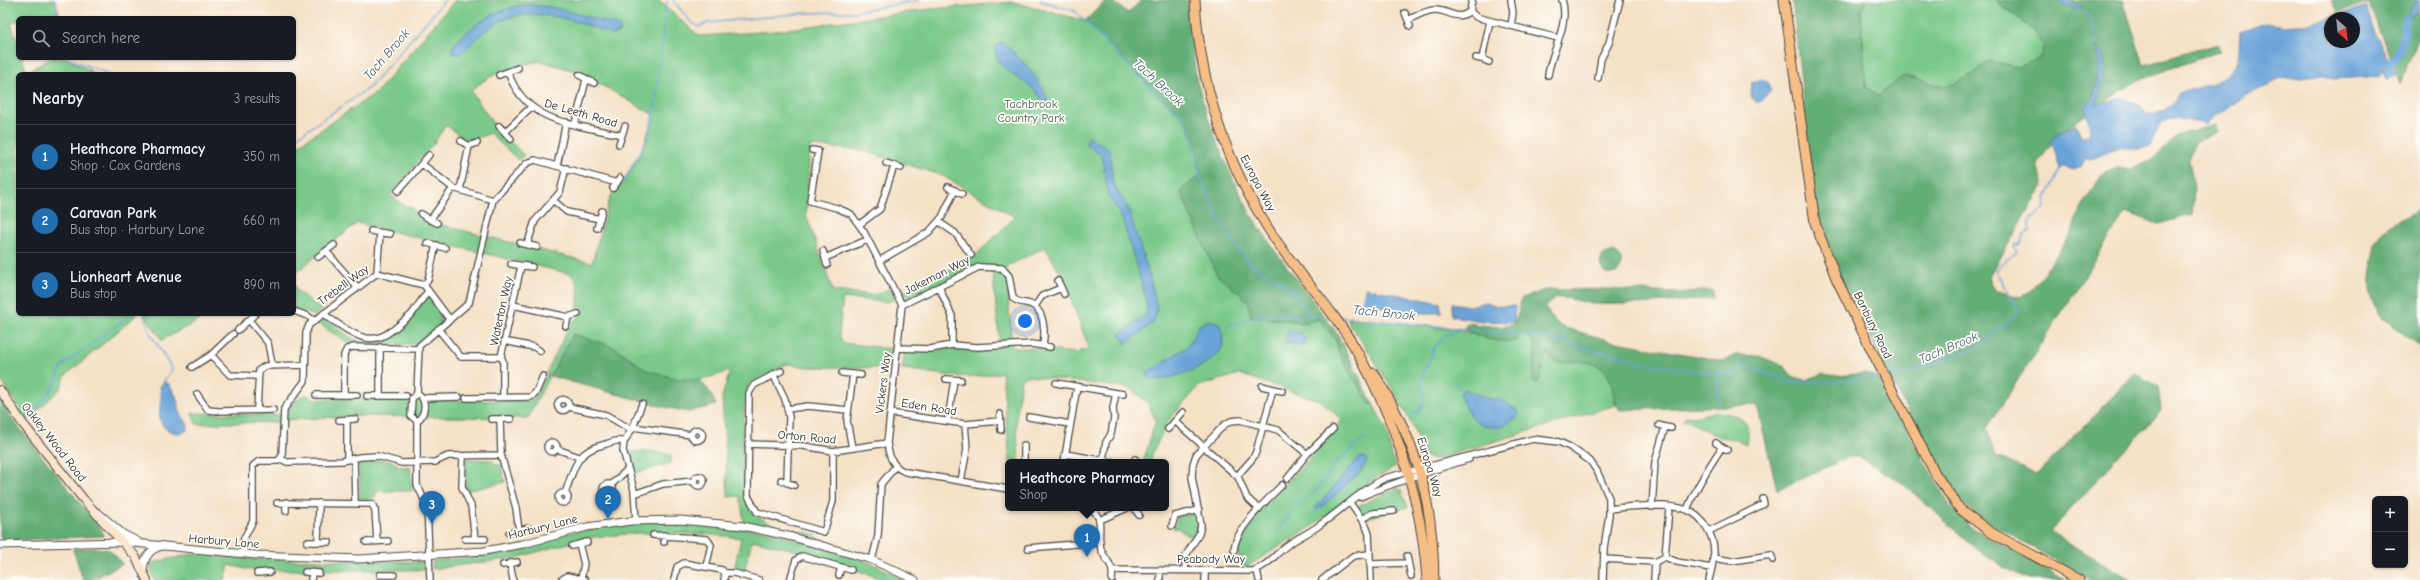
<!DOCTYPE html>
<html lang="en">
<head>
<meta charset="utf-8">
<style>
	:root { --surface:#171b24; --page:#242831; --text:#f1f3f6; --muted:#9ea1a6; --line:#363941; --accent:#1f6fb2 }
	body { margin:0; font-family:"Comic Neue",sans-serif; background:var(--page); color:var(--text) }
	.controls { position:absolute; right:12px; bottom:12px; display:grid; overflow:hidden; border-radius:6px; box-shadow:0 1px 3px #0004 }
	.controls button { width:36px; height:36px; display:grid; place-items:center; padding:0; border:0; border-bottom:1px solid var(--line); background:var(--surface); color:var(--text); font:20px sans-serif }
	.compass { position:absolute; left:2324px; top:12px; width:36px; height:36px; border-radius:50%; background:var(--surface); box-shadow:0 1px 3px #0004; rotate:153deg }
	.you { position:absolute; left:1025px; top:321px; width:14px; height:14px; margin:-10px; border:3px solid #fff; border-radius:50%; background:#1a73e8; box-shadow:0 0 0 6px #1a73e833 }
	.badge { display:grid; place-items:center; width:26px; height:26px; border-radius:50%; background:var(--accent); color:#fff; font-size:13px; font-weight:700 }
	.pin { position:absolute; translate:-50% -33px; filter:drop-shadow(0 1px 2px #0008) }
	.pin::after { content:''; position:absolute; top:21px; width:14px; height:12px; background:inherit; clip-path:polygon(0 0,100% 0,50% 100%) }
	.popup { position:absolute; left:1005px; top:459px; width:164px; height:52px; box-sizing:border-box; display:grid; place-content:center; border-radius:6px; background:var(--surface); filter:drop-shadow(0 1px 3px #0005); font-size:13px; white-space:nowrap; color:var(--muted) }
	.popup b { font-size:15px; color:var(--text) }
	.popup::after { content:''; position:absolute; left:50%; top:100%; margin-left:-8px; border:8px solid transparent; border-top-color:var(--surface) }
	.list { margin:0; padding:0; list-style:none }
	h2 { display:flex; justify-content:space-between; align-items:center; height:52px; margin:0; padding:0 16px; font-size:17px }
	h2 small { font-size:13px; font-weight:400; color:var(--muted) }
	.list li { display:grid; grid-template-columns:26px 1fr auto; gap:12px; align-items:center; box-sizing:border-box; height:64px; padding:0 16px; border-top:1px solid var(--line) }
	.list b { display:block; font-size:15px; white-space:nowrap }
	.list p { margin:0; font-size:13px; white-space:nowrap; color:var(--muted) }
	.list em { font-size:13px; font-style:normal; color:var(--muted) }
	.icon { flex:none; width:22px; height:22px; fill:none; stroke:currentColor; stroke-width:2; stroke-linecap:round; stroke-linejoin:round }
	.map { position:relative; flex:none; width:2420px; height:580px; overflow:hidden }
	.search { position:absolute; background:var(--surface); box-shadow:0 1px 3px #0004; left:16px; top:16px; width:280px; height:44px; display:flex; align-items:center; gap:10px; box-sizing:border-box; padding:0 14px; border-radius:6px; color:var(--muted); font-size:15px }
	.panel { position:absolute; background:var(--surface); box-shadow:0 1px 3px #0004; left:16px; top:72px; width:280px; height:244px; border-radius:6px }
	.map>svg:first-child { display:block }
</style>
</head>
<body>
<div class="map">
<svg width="2420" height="580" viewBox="0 0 2420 580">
	<rect width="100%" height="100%" fill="#fdfcf7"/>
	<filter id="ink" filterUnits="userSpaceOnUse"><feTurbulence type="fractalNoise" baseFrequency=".025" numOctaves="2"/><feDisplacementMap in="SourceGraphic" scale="8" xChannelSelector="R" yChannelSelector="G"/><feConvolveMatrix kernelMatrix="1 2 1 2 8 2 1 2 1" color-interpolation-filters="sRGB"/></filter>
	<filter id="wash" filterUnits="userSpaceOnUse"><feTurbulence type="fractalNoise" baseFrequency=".012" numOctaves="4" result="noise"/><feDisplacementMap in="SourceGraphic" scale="16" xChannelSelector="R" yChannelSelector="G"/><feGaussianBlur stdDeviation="0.9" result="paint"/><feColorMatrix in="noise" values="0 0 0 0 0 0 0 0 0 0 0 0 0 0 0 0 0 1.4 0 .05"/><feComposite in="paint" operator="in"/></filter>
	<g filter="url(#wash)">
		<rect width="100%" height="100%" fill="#f5e1c6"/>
		<path fill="#7ac98a" stroke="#527a5a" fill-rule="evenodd" d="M0,0H55L59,12L18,18V21L11,23L18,44V58H22L27,72L51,58H66L96,74H18V314H138L65,376L61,388L27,421L0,378Z
			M455,0H658L699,36L774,31L931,9L1013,2L1085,21L1160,98L1183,116L1193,137L1217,275L1249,301L1251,317L1295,321L1299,324L1319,319L1335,339L1341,358L1370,404H1373L1385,427L1395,467L1375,479L1311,527L1248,566H1240L1238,549L1252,519L1312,456L1342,420L1321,401L1239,374L1199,386L1168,421L1152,454L1151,462H1143L1156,420L1147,402L1128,388L1028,376L1021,379L1016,420L1019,462H1010L1002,372C964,382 939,373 902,369L905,350L936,351L954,346L1000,348L992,266L976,265L905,301L901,294L929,280L930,277L931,279L975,256L1015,217L941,175L861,150L810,146L806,214L833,291L874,295L891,288L895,299L887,302L843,298L839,335L843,343L892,349L889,368L807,367L787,364L748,384L747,403L744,404C744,434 734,507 766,521C781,528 800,531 816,535L817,537L815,540L744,522L740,496L728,497L722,397L730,371L700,380L678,379L646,370L616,348L573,334L550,376L546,374L571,322L580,317C573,303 586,292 571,274L357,223L294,274V148L377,92ZM541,61L579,72L654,115L640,155L624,181L610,197L592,263L426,221L409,206L406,207L390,195L434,143L446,125L463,138L470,141L490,133L518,160L524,155L496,128L471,91C490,73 515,65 541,61ZM1045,247L1062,276L1089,348L1076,353L1032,348H1012L1006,267Z
			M1867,0H1996C2012,14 2034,27 2044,45L2040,58L2018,67L1989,61L1972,75L1946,87L1904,76L1878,95L1866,87L1861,12Z
			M294,284L297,291L322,310L315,316L294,308Z
			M427,295L442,314L439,319L442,324L417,344L351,345L319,324L326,319L351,338L359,341H378L410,321Z
			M144,314H211L162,340Z
			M1348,317L1459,330L1477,336L1518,334L1528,336L1535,346L1543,371L1542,362L1547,353L1555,362C1571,362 1601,357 1610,375C1614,383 1614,396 1616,405L1433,460L1425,456C1407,407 1378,365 1349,323Z
			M546,375L549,377L528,418L355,416L284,420L277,422L196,424L192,413L280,415L287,414L291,406L304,394L315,399L529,401L535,396Z
			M1714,412C1727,411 1741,417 1749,426L1746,444C1736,438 1725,439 1715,435C1704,431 1696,423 1683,420L1686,416L1694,417Z
			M650,451L672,455L670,463L633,474L629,452Z
			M363,459L391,461L401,467L410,466L412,491H378L372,500H362L360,498L359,461Z
			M466,459L492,460L496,465H501L505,482L466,491Z
			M1398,488L1401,491L1408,507L1363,519L1357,508L1358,506Z
			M1195,513L1197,525L1193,536L1186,535L1178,528L1174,529L1173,527L1176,525L1177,517Z
			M631,521L679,523L769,531L874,564L902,579L904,577L909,580H886L798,551L752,540L744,572L734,570L741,538L704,534L637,533L586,538L516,558L432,569L433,561L490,555L569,533Z
			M196,553L252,559L424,562V570H250L229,565L225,580H154L150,567L152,563Z"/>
		<path fill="#63ad76" stroke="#476c50" d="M1106,0L1115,3L1128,13L1142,0H1187L1196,78L1208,118L1229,171L1250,213L1276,252L1337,333L1373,404H1370L1341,358L1335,339L1319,319L1299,324L1295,321L1251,317L1248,301L1217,275L1180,191L1200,175L1193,137L1183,116L1160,98L1085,21Z
			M1792,0H1867L1861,12L1866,87L1878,95L1904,76L1946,87L1972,75L1989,61L2018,67L2040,58L2044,45C2034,27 2012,14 1996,0H2123L2144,65L2217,44L2221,51L2138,80L2059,133L2038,163L2043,186L1989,277L1995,290L2020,297L2030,292L2071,234L2081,207L2102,175L2116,168L2131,169L2153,160L2176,136L2215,125L2218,131L2194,143L2189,160L2194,188L2192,215L2158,224L2126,212L1987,428L1996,456L2037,475L2135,373L2158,387L2161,410L2050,532L2130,580H2090L1977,516L1949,490L1891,380L1832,260L1816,215Z
			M2332,0H2420L2419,32L2401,84L2368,2L2338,12Z
			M2420,208V347L2379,315L2371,294V278L2375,242L2389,226Z
			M1600 263a11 11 0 1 1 22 0a11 11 0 1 1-22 0Z
			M1608,289L1676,293L1713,290V298C1674,302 1634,305 1594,304C1580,303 1569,296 1555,298L1546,307L1551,318L1562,327L1611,341L1724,361L1735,355L1759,356L1784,366L1794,378L1806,380L1822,374L1838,376L1865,373L1877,377L1948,503L1971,527L2065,580H2031L2005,568L1981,553L1902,483L1859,457H1848L1777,490L1757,405L1620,410C1614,403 1614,395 1612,387C1606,356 1580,362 1555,362L1548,353C1542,363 1542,372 1538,383L1533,382L1535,346L1528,336L1518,334L1516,341C1498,343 1479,338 1464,329L1467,323C1478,324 1510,332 1516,320C1519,313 1519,304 1522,298L1545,290Z
			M573,334L616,348L646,370L678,379L700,380L710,392L716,405L689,412L664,407L550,376Z
			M0,396L12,419L102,530L103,536L14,540L0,538Z
			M98,548L110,550L123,564L91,580H83L73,549Z"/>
		<path fill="#69a3d8" stroke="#4a6782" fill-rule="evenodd" d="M2052,0H2066L2083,7L2081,10Z
			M2417,0H2420C2420,12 2417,13 2406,18Z
			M522,5C554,4 586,17 617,25L620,27V32L613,35C579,21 531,4 496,23C483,31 472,43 461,54H452V47C472,25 492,11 522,5Z
			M2366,6L2373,28L2396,76L2385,79L2383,70L2379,75L2368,77L2333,79L2321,75L2280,79L2246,96L2223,112L2214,115L2206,125C2189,118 2179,117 2161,121L2150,146C2137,151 2125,145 2112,149C2101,153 2099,159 2085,159L2081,167L2073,170L2064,166L2060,170L2054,147L2050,143L2059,133L2076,124L2081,136L2089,135L2090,128L2085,107C2100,93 2099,64 2097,45C2111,67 2102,83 2095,105L2122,98L2142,107L2146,114C2160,117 2173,105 2179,93C2199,88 2225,82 2236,63C2240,55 2239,41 2240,32L2266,23L2285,26L2309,24ZM2330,18H2354V42H2330Z
			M1004,42C1020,60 1042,78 1048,102L1044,103C1041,99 1038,94 1034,90C1021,77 991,68 996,46Z
			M1761,79L1769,83L1771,90L1760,102H1755L1751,96L1752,82Z
			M1088,136L1109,149L1113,184L1128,208L1150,278L1157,308L1154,322L1126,344L1120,334L1146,315L1147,302L1121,215L1108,196L1102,156L1086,144Z
			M1365,288L1440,303L1442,313H1414L1362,302Z
			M1486,302L1498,306H1515L1514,322L1482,321L1452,316V303L1470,306Z
			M1209,320L1219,323C1223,331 1225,345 1219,353C1210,366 1164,383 1149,379L1147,373L1188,346L1199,325Z
			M1289,332H1300L1305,339L1304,344L1301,346L1286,342V334Z
			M163,383H168L176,396L180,412L188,425L187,430C181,434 178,433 172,432C150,424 165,403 160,387Z
			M1464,389L1488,398L1501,400L1519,412L1518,417C1513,419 1507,424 1502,426C1480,432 1465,413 1460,394Z
			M1365,457L1367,461L1361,472L1318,510L1315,508L1359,458Z"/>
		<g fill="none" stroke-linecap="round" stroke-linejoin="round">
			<path stroke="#69a3d8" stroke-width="1.5" d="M55,0L59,18
				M673,0L689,20L698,27L708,23L804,13L855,12L919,0
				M1039,0L1075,11L1160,98L1183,116L1193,137L1200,175L1219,220L1227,233L1249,263L1293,290L1310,316L1329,317
				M2081,10L2090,16L2097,45
				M67,58L109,74
				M294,139L370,87L445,0
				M624,181L647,139L654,115L667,0
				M144,314L150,333L172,369L163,383
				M1339,317L1518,334L1562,341L1588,349L1627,357L1640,363L1720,374H1736L1745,367L1752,368L1790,382H1836L1880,375
				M1226,325L1264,315L1310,316
				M1716,374L1718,402
				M1889,375L1904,374L1980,346L2019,311L1996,272L2000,265L2017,252L2014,245L2021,244L2023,234L2030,231C2028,217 2035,215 2045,208L2047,196L2060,170
				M1455,383L1462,391
				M1413,414C1433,404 1417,389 1423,373C1427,363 1432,358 1434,347L1445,336L1460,330
				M1518,415L1523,417
				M28,418L53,388L58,375L64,364L132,314
				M1499,426L1501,432
				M1356,456L1357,460
				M1332,497L1335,500
				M1314,512L1317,509
				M1277,531L1298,505L1315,492L1338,461L1366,437"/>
			<path stroke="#69a3d8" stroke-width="8" d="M2390,65C2397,54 2408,38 2403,25L2406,18"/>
		</g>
	</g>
	<g filter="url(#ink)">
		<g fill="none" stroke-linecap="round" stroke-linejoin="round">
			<defs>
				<path id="minor" d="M1472,0L1470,11L1476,17L1558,38
					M1511,0L1513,13L1511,26
					M1405,13L1408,20C1416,16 1426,10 1435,10C1449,10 1457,22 1470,11
					M1408,20L1410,26
					M1476,58L1482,59
					M1489,62L1482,59L1490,21
					M508,72C526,124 575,124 621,135
					M499,75L518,68
					M579,75L594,83
					M1548,75C1552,49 1570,24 1562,0
					M1598,78L1601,59L1609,43L1620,0
					M575,124L586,80
					M499,126L511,139
					M505,132L531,107
					M461,141L469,146L477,143
					M619,144L625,126
					M812,150L818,151L810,201L837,208L851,214L864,232L902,305L887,443C889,457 893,468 906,472L1008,489
					M886,163L901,168
					M422,164L453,188L493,200
					M557,166L566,122
					M948,187L962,194
					M613,188L620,178
					M460,190L469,146
					M398,191L429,155
					M554,201L567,212L600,219
					M421,214L437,223
					M430,220L453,188
					M939,222L955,233L971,255
					M860,224L880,209L894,166
					M597,228L602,211
					M371,231L390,234
					M427,243L445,248
					M520,243L537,247
					M527,245L535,221L560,192L566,168
					M326,251L357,287
					M823,251L827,265
					M318,257L334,245
					M825,258L867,240
					M879,261L929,232L942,217L955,190
					M511,264L532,267
					M377,273L380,233
					M1058,281L1064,294
					M424,285L428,280L436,245
					M939,287L952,316V345
					M513,305L568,317L578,314
					M902,305L979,267L1002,268L1009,276L1013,298C1020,305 1027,301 1034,306C1045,314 1045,334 1043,345
					M1035,306L1042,296L1061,288
					M294,311L308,316L314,321
					M324,313C328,318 332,320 338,324C356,336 372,346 391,331
					M255,314L249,320L268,343L272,365
					M566,326L568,317
					M394,329L412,314L428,291
					M438,329L461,357H501
					M238,330L249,320
					M233,334L211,355L230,375L257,376
					M504,341L534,347L540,351
					M380,347V396H406
					M898,348L930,349L952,345L977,347L1032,344L1050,347
					M501,357L521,266
					M501,357L503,361V397
					M192,367L211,355
					M781,371L754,385L749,393L748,496L757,512L824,532L833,501V451
					M842,373L861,375
					M773,374L785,399L789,417L787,483
					M946,379L961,380
					M1056,383L1123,394
					M1262,386L1282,391
					M197,394L208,410L218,411L273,410
					M316,395H344
					M357,395H344V355L347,349L353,347L419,349
					M367,396H380
					M422,398L459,397
					M466,398L531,397L536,392L543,376
					M557.5 405a5.5 5.5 0 1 1 11 0a5.5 5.5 0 1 1-11 0Z
					M569,407L606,415L632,430
					M257,409L259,370L265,366L305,365
					M788,409L808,406L848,410
					M890,413L965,424L1000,421
					M1000,414L1001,430
					M1029,417L1070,424
					M491,419H511
					M500,419L501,455L516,508L519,531
					M339,420L355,419
					M347,420V460
					M948,420L954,380
					M417,421L411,416L412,398L417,394L419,346L469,303L493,200L527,163L535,160L617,183
					M417,421V485L427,505L430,580
					M417,421C425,415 427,403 420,395
					M1175,421L1238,477L1247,498L1259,509
					M1659,425L1665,427
					M633,427L691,435
					M1168,429L1183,412
					M691.5 435a5.5 5.5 0 1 1 11 0a5.5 5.5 0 1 1-11 0Z
					M547 447a5 5 0 1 1 10 0a5 5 0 1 1-10 0Z
					M1716,443L1722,447
					M748,444L804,446L833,451L887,443
					M852,448L847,421L853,374
					M557,449L579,457
					M1065,454L1113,462
					M463,456L462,487L471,506L475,539
					M354,458L355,503
					M281,459L287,462L342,461L360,457L377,456L402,463L435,462L448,456L501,455
					M1103,460L1106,442L1111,434L1114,418L1113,408L1116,393
					M1024,462V445
					M1064,462L1077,387
					M1134,462L1135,459
					M694 481a5 5 0 1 1 10 0a5 5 0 1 1-10 0Z
					M1237,476L1253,458L1256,452L1273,389
					M1287,479L1307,454L1333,429
					M781,480L794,485
					M961,481L967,449L965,424
					M603 489a5 5 0 1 1 10 0a5 5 0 1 1-10 0Z
					M611,485L627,470
					M565,493C575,467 575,451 606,444C612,442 619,439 624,442
					M558 498a5 5 0 1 1 10 0a5 5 0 1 1-10 0Z
					M634,494L663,484L694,481
					M1360,497C1395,482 1433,470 1469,459
					M286,502V511
					M277,503L372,504L375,510L377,541
					M1350,503L1366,526L1369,534L1371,580
					M1652,507L1655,462L1665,427L1671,428
					M1091,508C1106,521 1096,533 1101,549C1106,563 1114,562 1112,580
					M1134,508L1139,515
					M1609,509C1630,506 1668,503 1687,510C1703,516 1714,536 1714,552C1714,561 1711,571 1709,580
					M1687,510C1696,487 1708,468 1722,447L1727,450
					M1361,519L1373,513L1394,511
					M1100,520L1127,508
					M636,521L634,490L623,450L624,442L633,427L642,404
					M1172,526L1175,516L1199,510
					M1709,531L1764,504L1763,499
					M509,533L528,528
					M653,535L707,539L711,545L706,567
					M465,539H485
					M318,541L319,503
					M307,542H329
					M366,542L388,541
					M664,542V535
					M579,544L584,564L581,579
					M572,546L587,542
					M1028,548L1100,542
					M1234,550C1235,529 1267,500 1282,485
					M243,554L244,538L253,521V466L259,461H278L282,456L284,409L305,381L306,333L309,325L377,273L424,285L450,320
					M1407,556L1411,576
					M1665,557L1669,508
					M1713,558L1732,561L1771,555L1773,560
					M1604,559L1655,562L1665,557L1677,562L1711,568
					M872,560L878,536L881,484L895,467
					M510,563L513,580
					M1370,564L1408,563
					M503,565L517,562
					M1113,570L1253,571C1267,566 1274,556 1285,547C1296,538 1310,533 1321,524C1343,509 1362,489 1385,478L1533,439L1559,442L1570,447L1590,461L1597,471L1609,498V515L1604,548L1603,580
					M1185,570L1186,555L1199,534L1201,525L1192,477L1193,464L1196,455L1224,425L1231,421L1240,420L1278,430L1307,454
					M1257,570L1259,580
					M305,572L319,573
					M257,573L270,572
					M725,573H734L759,580
					M380,575H394
					M839,575L841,567
					M311,580L312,573
					M561,580L567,576L585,580
					M674,580L677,567L684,563L722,570L725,573L724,580
					M790,580L796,560L802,556L851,570
					M1160,580V570
					M1205,580V571
					M1322,580L1353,556L1369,554
					M1654,580L1655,562"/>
				<path id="tertiary" d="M97,512L123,534L137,541
					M0,545L124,542L256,555L359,559L484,551L523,544L587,527L631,521L680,520L743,526L792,537L872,560L915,580
					M143,570C144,558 150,548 163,546"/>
				<path id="secondary" d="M0,390L23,424L84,500L135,556L147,580"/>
				<path id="primary" d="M1784,0L1815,223L1836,278L1876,359L1936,475L1960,509L1990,532L2079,580"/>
				<path id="trunk" d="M1195,0C1200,86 1227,167 1275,239C1301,277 1335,312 1358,353C1396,423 1422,500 1427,580
					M1374,373C1417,443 1433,498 1434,580"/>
			</defs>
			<use href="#minor" stroke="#494642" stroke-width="8"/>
			<use href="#tertiary" stroke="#494642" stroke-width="9"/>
			<use href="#secondary" stroke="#494642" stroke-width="10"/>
			<use href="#primary" stroke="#494642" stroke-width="11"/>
			<use href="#trunk" stroke="#494642" stroke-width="11"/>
			<use href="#minor" stroke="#fff" stroke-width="5.5"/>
			<use href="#tertiary" stroke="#fff" stroke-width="7"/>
			<use href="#secondary" stroke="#fbe5cf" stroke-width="8"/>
			<use href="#primary" stroke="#f6be87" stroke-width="9"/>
			<use href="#trunk" stroke="#f6be87" stroke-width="9"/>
		</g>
	</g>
	<g text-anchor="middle" stroke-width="3.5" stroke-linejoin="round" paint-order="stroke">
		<g font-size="12" fill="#47624c" stroke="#fdfcf7">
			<text x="1031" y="108">Tachbrook<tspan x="1031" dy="14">Country Park</tspan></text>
		</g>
		<g font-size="12" fill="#2b2b2b" stroke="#fdfcf7">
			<text transform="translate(581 113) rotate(16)" y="4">De Leeth Road</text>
			<text transform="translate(1258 183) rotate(62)" y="4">Europa Way</text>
			<text transform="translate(937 275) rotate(-27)" y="4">Jakeman Way</text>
			<text transform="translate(343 285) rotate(-36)" y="4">Trebell Way</text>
			<text transform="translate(501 311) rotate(-78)" y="4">Waterton Way</text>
			<text transform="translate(1873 325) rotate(64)" y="4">Banbury Road</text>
			<text transform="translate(883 383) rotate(-83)" y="4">Vickers Way</text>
			<text transform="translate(929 407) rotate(9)" y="4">Eden Road</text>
			<text transform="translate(807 437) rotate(5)" y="4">Orton Road</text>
			<text transform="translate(54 442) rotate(52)" y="4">Oakley Wood Road</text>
			<text transform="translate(1430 467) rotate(73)" y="4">Europa Way</text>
			<text transform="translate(543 527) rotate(-14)" y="4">Harbury Lane</text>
			<text transform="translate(224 541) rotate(5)" y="4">Harbury Lane</text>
			<text x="1211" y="563">Peabody Way</text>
		</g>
		<g font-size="13" font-style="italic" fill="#445b70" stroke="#fdfcf7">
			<text transform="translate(386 54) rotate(-49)" y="5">Tach Brook</text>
			<text transform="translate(1159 82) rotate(43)" y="5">Tach Brook</text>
			<text transform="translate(1384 312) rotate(6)" y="5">Tach Brook</text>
			<text transform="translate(1948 347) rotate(-23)" y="5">Tach Brook</text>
		</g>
	</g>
</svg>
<div class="controls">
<button>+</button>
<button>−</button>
</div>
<svg class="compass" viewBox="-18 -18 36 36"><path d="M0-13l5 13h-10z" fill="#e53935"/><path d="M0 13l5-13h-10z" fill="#9ea1a6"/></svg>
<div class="you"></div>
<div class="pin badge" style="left:1087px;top:557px">1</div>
<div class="popup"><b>Heathcore Pharmacy</b>Shop</div>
<div class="pin badge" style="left:608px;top:519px">2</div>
<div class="pin badge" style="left:432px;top:524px">3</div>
<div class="search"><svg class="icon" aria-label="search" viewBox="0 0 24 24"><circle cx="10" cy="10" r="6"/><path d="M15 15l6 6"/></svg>Search here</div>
<section class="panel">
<h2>Nearby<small>3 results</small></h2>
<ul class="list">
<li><span class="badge">1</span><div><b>Heathcore Pharmacy</b><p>Shop · Cox Gardens</p></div><em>350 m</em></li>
<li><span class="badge">2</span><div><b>Caravan Park</b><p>Bus stop · Harbury Lane</p></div><em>660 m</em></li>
<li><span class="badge">3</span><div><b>Lionheart Avenue</b><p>Bus stop</p></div><em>890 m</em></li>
</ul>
</section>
</div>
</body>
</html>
